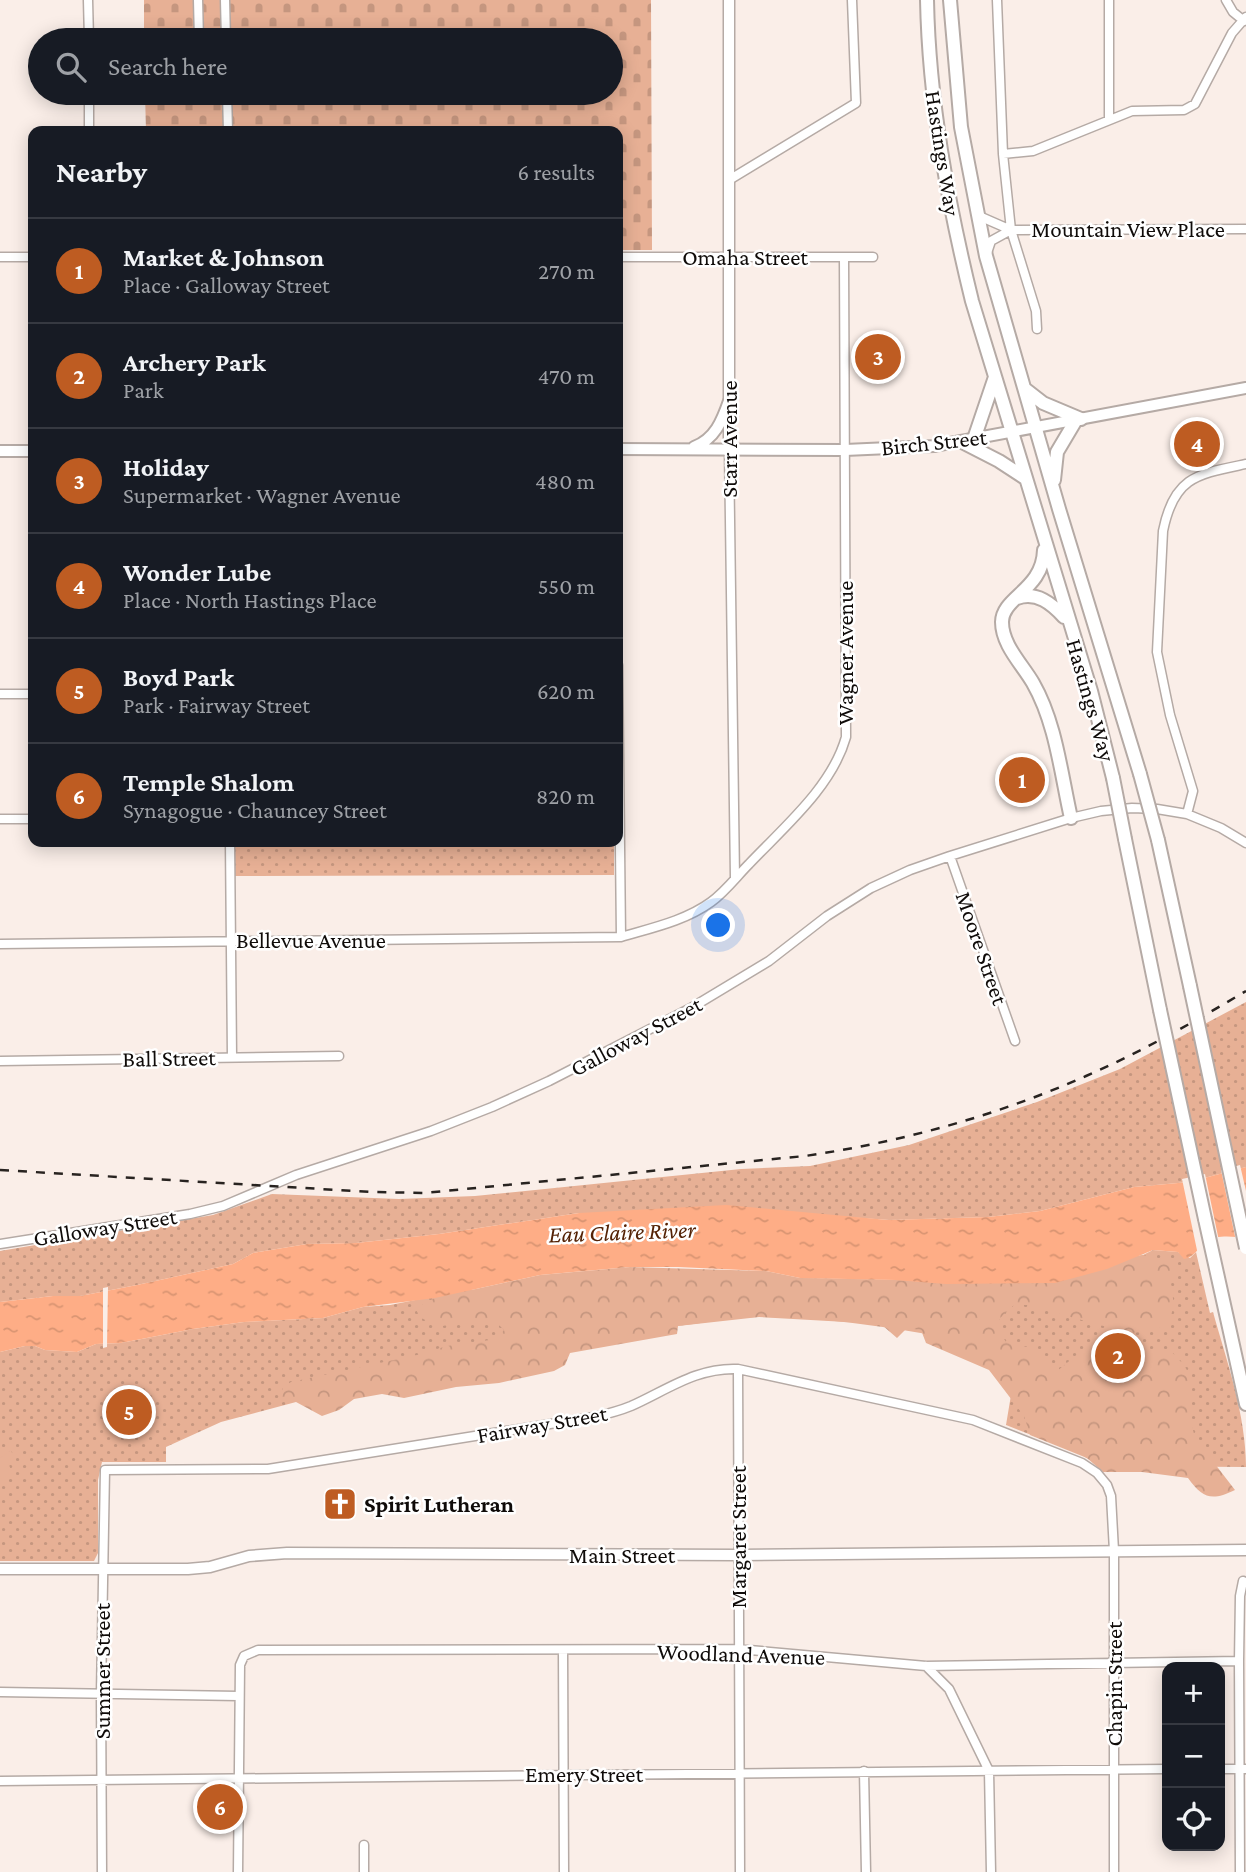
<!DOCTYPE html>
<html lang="en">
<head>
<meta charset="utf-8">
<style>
	:root { --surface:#171b24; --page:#242831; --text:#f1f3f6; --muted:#9ea1a6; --line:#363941; --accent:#be5c22 }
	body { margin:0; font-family:"Crimson Pro",serif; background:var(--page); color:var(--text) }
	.controls { position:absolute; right:21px; bottom:21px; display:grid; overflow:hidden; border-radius:14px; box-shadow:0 4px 18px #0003 }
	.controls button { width:63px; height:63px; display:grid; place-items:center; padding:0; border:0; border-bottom:2px solid var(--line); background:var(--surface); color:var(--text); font:35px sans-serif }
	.you { position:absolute; left:719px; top:926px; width:24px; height:24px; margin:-18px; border:5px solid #fff; border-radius:50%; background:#1a73e8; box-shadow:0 0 0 10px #1a73e833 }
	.badge { display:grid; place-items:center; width:46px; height:46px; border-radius:50%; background:var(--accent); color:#fff; font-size:23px; font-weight:700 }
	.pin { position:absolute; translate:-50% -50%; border:4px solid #fff; box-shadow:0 2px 7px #0006 }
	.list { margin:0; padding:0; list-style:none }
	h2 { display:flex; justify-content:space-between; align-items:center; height:91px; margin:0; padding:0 28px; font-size:30px }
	h2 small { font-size:23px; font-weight:400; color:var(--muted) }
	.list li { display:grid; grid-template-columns:46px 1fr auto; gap:21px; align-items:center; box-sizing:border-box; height:105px; padding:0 28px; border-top:2px solid var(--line) }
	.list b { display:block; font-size:26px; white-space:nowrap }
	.list p { margin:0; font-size:23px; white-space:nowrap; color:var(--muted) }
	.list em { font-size:23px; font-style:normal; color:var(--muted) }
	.icon { flex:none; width:38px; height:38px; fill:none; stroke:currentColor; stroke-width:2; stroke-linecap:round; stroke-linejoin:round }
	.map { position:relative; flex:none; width:1246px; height:1872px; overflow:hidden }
	.search { position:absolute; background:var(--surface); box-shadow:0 4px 18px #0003; left:28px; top:28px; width:595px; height:77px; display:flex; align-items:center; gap:18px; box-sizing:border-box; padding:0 24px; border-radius:38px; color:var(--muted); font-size:26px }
	.panel { position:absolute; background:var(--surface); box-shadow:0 4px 18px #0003; left:28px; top:126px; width:595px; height:721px; border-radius:14px }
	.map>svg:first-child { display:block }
</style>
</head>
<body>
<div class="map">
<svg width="1246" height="1872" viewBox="0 0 1246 1872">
	<defs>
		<pattern id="grass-dots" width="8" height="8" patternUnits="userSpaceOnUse" patternTransform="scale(1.75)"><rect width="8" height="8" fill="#e7b095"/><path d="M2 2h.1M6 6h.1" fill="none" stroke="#c5967f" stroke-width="1.8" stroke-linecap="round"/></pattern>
		<pattern id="forest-crowns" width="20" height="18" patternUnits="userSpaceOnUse" patternTransform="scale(1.75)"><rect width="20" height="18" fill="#e7b095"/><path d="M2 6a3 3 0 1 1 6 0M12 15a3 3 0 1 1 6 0" fill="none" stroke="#c5967f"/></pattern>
		<pattern id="cemetery-stones" width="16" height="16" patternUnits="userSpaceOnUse" patternTransform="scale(1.75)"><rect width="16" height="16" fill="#e7b095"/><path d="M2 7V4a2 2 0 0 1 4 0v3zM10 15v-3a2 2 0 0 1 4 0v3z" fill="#c5967f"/></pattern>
		<pattern id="water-ripples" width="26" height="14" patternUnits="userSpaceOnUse" patternTransform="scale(1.75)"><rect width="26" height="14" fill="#fead86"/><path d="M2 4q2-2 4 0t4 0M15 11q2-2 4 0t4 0" fill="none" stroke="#d89472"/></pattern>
	</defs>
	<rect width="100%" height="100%" fill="#faeee8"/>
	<path fill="url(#grass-dots)" d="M233,842H614V875L233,876Z
		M1246,1002V1167L1189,1182L1134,1187L1040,1211L988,1217L889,1220L834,1216L579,1213L439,1234L356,1243L307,1244L253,1253L233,1264L137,1285L80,1296H53L0,1302V1251L213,1215L272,1194L399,1199L475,1196L741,1169L810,1166L909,1145L1037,1102L1120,1069Z
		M1153,1250L1178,1252L1190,1258L1196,1252L1210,1313L1213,1312C1227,1362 1246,1415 1246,1467L1100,1466L1080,1454L1006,1425L1016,1365L1004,1347C923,1334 840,1316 758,1317C731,1318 704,1323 677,1326L296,1402L221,1422L166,1447V1462H102L98,1480V1553L94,1561H0V1352L25,1346H35L45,1350L77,1352L96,1344L121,1343L193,1329L244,1322L323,1318L363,1307L390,1305L466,1290L800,1278L895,1280L1143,1255Z"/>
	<path fill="url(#forest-crowns)" d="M1143,1255L1167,1262L1176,1269L1171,1283L1174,1306L1168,1324L1153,1331L1129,1333L1027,1305H1014L999,1319L1001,1334L1006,1342L1015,1346L1029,1347L1056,1372L1086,1347L1129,1352L1169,1349L1183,1364L1192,1378V1426L1195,1438L1235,1490C1212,1501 1203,1499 1188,1478L1142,1472H1103L1087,1458L1030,1435L1024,1416L989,1370L926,1343L921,1330L907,1328L897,1338L882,1325L872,1321L846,1322L759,1317L678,1326L677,1334L570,1353L565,1365L554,1371L499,1383L456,1387L404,1398L382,1394L354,1399L339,1410L322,1416L296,1402H279L283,1387L291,1382L417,1355L447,1346L497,1339L504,1330L498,1324L458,1323L437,1327L420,1317L415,1308L435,1298L540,1275L630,1267L766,1271L800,1278L895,1280L946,1284L1054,1283Z"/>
	<path fill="url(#cemetery-stones)" d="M144,0H651L652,250H618V131H146L145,93H611V40H144Z"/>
	<path fill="#e7b095" d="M11,1450L13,1456L8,1462L12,1473L0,1479V1458Z"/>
	<path fill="url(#water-ripples)" d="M1246,1167V1238C1234,1237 1217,1234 1206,1242C1198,1247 1195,1257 1184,1259L1178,1252L1153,1250L1107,1269L1055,1283L946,1284L895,1280L800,1278L766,1271L678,1267H630L573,1272L540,1275L435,1298L363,1307L323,1318L244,1322L193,1329L121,1343L96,1344L77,1352L45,1350L35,1346H25L0,1352V1302L53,1296H80L137,1285L233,1264L253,1253L307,1244L356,1243L439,1234L579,1213L726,1205L888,1220L988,1217L1040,1211L1134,1187L1189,1182Z"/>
	<path fill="#faeee8" d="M1240,1165L1246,1191V1242L1236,1241L1221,1170Z
		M1205,1174L1219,1241L1209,1244L1198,1255L1182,1179Z
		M108,1287L107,1347L103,1348V1288Z"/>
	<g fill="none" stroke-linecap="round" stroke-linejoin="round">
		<defs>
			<path id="minor" d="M88,0L89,40
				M198,0L199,40
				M225,0L226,40
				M997,0L1003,154L1011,230L1036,311L1037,329
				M1109,0V119
				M1226,0L1233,12L1244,21
				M89,93V131
				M227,93L228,131
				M1003,154L1033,151L1132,111L1184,110L1195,104L1232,33L1246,17
				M729,180L856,103L852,0
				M979,216L1011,230L1246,229
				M987,253L991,241L1011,230
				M0,257H33
				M618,257H873
				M729,449L735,878
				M618,665L621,937
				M0,694H33
				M1187,814L1193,791L1170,715L1157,652L1163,531C1174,476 1198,474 1246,464
				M0,819H33
				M230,842L232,1057
				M950,856L1015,1041
				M0,944L621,937C651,928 685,921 711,902C725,892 737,876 749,864C784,827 832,787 846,737L844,257
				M0,1061L339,1056
				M0,1244L190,1214L223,1206L296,1175L431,1131L492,1107L549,1081L691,1008L769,961L827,916L871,888L910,870L950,856L1071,818L1101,811L1132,808L1157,809L1187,814L1221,828L1246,843
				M738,1369L740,1872
				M563,1650L564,1872
				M926,1666L949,1689L989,1771L991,1872
				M0,1692L238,1696
				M1220,1769H1246
				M864,1771L866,1872
				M0,1781L1167,1769
				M102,1872L101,1694L105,1470L268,1469L594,1417C607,1414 619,1411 631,1406C667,1390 697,1367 738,1369L973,1420L1082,1463L1097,1473L1107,1485L1111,1496L1114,1551V1872
				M238,1872L240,1665L244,1656L258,1650L738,1649L926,1666L1239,1661
				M364,1872V1845
				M1240,1872L1239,1661L1240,1596L1243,1581"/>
			<path id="tertiary" d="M729,0V449
				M0,1569H188L210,1567L249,1556L287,1553L738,1555L1246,1550"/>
			<path id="secondary" d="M694,447C715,439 722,421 729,401
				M618,449L845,450L934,446L1246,388
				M0,451H33"/>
			<path id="primary" d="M927,0C929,102 948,203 972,301L1091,691L1113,778
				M950,0L961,127L986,256L1059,509L1140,774
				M1025,389L1043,403L1081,419
				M974,439L995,377
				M962,442L999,461L1025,478
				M1054,480L1057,452L1076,420
				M1044,550C1043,590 1002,597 1002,622C1002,645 1022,664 1033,683C1056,723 1061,774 1071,818
				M1017,598C1037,591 1052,604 1064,617
				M1125,839L1160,1010
				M1158,840L1190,986
				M1205,1219L1246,1404"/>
		</defs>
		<use href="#minor" stroke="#b5aaa5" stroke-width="11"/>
		<use href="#tertiary" stroke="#b5aaa5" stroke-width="13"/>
		<use href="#secondary" stroke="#b5aaa5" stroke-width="14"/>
		<use href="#primary" stroke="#b5aaa5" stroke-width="16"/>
		<use href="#minor" stroke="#fff" stroke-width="8"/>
		<use href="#tertiary" stroke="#fff" stroke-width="10"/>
		<use href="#secondary" stroke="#fff" stroke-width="10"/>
		<use href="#primary" stroke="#fff" stroke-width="12"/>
		<path stroke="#282320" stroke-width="2.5" stroke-dasharray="9 9" stroke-linecap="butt" d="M0,1170L372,1192L424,1193L805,1156C901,1142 996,1116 1086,1076C1141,1052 1194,1022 1246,991"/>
		<defs>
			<path id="primary-bridge" d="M1140,774L1158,840
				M1113,778L1125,839
				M1190,986L1246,1248
				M1160,1010L1205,1219"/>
		</defs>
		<use href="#primary-bridge" stroke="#b5aaa5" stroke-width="16" stroke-linecap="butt"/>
		<use href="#primary-bridge" stroke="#fff" stroke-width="12"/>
	</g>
	<defs>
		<symbol id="church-square" viewBox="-11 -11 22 22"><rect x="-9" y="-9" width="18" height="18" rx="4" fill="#be5c22" stroke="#fff"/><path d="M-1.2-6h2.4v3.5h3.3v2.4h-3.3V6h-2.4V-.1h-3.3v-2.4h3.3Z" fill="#fff"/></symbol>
	</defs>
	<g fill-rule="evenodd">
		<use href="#church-square" x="321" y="1485" width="38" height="38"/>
	</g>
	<g text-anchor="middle" stroke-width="5" stroke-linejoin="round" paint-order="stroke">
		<g font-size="23" fill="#0f0b09" stroke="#fff">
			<text transform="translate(943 153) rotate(81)" y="8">Hastings Way</text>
			<text x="1128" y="237">Mountain View Place</text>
			<text x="745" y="265">Omaha Street</text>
			<text transform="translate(729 439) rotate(-90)" y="8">Starr Avenue</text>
			<text transform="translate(934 442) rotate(-6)" y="8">Birch Street</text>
			<text transform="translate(845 653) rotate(-90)" y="8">Wagner Avenue</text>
			<text transform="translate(1091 700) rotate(74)" y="8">Hastings Way</text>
			<text x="311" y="948">Bellevue Avenue</text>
			<text transform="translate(982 948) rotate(71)" y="8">Moore Street</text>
			<text transform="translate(636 1036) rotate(-28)" y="8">Galloway Street</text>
			<text transform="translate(169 1058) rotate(-1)" y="8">Ball Street</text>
			<text transform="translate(105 1227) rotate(-9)" y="8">Galloway Street</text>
			<text transform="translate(542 1424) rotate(-10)" y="8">Fairway Street</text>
			<text transform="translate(738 1537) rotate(-90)" y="8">Margaret Street</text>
			<text x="622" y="1563">Main Street</text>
			<text transform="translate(741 1654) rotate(2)" y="8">Woodland Avenue</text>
			<text transform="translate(102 1671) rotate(-90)" y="8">Summer Street</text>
			<text transform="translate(1114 1684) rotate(-90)" y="8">Chapin Street</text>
			<text x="584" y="1782">Emery Street</text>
		</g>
		<g font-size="23" font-weight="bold" fill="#0f0b09" stroke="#fff" text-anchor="start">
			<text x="364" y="1512">Spirit Lutheran</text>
		</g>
		<g font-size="24" font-style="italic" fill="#542205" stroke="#fff">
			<text transform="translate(622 1232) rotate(-2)" y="8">Eau Claire River</text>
		</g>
	</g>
</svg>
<div class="controls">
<button>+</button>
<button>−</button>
<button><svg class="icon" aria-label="locate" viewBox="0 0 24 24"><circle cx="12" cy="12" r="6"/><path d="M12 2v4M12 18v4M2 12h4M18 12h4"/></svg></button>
</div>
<div class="you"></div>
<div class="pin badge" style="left:1022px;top:780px">1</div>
<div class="pin badge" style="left:1118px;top:1356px">2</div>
<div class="pin badge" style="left:878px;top:357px">3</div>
<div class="pin badge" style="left:1197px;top:444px">4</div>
<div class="pin badge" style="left:129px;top:1412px">5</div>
<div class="pin badge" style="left:220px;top:1807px">6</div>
<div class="search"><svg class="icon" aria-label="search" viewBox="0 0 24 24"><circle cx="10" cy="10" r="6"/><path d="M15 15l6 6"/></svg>Search here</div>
<section class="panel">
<h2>Nearby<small>6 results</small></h2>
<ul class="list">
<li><span class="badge">1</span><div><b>Market &amp; Johnson</b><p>Place · Galloway Street</p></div><em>270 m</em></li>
<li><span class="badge">2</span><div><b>Archery Park</b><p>Park</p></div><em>470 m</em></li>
<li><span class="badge">3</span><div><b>Holiday</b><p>Supermarket · Wagner Avenue</p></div><em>480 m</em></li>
<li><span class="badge">4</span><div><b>Wonder Lube</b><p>Place · North Hastings Place</p></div><em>550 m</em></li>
<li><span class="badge">5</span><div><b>Boyd Park</b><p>Park · Fairway Street</p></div><em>620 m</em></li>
<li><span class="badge">6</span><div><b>Temple Shalom</b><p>Synagogue · Chauncey Street</p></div><em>820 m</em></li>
</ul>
</section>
</div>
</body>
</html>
